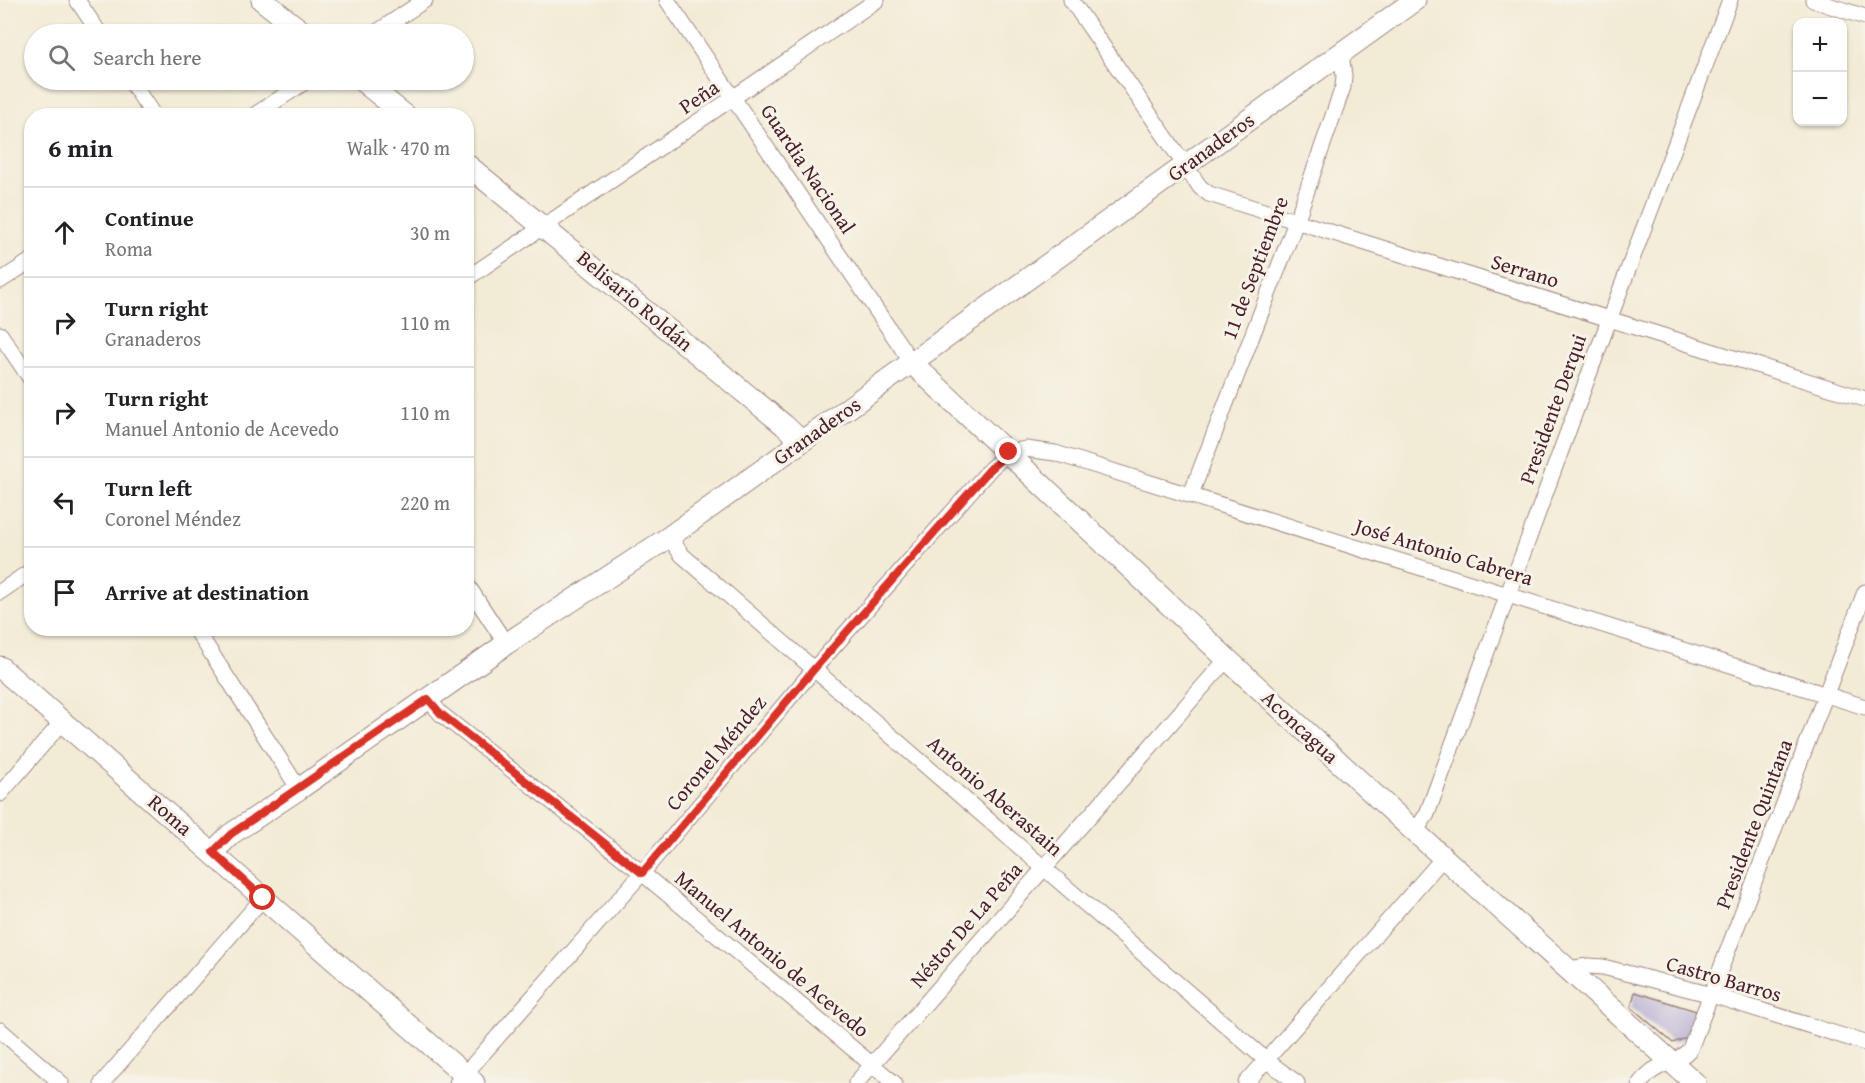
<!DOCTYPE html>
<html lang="en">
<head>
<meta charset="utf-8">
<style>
	:root { --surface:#fff; --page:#f6f6f6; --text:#202124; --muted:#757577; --line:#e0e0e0 }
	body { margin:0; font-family:"Gentium Book Plus",serif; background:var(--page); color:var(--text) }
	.controls { position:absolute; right:18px; top:18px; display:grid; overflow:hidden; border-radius:12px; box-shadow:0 2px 4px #0004 }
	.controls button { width:54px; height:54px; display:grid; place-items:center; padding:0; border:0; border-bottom:2px solid var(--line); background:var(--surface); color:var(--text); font:30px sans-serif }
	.stop { position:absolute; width:18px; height:18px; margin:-14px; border:4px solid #d93025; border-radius:50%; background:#fff }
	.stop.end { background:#d93025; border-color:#fff; box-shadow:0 2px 6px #0008 }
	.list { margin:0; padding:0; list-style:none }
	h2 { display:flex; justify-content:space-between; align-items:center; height:78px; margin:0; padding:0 24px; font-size:26px }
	h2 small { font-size:20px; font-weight:400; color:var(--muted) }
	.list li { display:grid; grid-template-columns:39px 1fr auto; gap:18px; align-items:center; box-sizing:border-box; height:90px; padding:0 24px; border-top:2px solid var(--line) }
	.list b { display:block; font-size:22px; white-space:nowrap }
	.list p { margin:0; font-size:20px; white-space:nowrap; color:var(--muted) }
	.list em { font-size:20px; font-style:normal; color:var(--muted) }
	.icon { flex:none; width:33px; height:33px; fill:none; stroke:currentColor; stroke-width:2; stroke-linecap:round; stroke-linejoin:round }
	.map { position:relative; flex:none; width:1865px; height:1083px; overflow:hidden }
	.search { position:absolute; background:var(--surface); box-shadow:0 2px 4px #0004; left:24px; top:24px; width:450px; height:66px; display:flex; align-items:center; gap:15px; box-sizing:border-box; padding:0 21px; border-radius:33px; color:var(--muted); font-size:22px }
	.panel { position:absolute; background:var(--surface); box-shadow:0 2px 4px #0004; left:24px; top:108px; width:450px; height:528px; border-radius:24px }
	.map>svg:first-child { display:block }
</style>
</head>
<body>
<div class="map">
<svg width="1865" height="1083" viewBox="0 0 1865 1083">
	<rect width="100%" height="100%" fill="#f7f3e8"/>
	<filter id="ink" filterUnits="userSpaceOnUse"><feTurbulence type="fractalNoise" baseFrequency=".0167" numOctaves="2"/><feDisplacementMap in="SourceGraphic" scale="12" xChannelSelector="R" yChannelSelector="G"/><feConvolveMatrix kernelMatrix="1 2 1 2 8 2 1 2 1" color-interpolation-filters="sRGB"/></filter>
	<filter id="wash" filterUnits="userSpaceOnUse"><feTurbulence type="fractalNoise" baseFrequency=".008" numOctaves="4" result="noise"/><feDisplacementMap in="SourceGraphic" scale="24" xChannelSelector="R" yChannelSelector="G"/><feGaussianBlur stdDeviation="1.35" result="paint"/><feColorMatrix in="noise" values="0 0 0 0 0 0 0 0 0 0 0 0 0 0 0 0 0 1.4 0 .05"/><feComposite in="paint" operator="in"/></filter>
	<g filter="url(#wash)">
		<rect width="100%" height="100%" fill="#f2ebd5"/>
		<g id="blocks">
			<path fill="#aea4d2" d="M1635,992L1696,1011L1689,1037L1673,1043L1631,1007Z"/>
		</g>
	</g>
	<g filter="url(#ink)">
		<use href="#blocks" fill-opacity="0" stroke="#9e8580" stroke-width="1.5"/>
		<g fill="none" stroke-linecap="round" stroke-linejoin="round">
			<defs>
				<path id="street" d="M77,0L100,34
					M667,0L912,363
					M1071,0L1200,187L1209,194L1865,399
					M1813,0L1865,17
					M374,34L425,0
					M130,80L154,116
					M253,116L308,80
					M466,279L877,0
					M0,281L32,260
					M0,334L32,381
					M1191,494L1296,222L1343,87L1344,76L1341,54
					M669,537L682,555L1266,1060L1297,1083
					M466,583L506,644
					M0,592L32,570
					M195,628L299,789
					M428,699L441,714L642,873L894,1083
					M0,794L63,721
					M1415,832L1427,814L1609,320L1730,0
					M1569,969L1588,966L1603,967L1712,995L1865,1043
					M0,1030L61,1083
					M102,1083L263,898
					M457,1083L642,873L815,668L991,468L1009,452L1026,449L1055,453L1865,707
					M856,1083L1227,659
					M1246,1083L1443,858
					M1640,1083C1644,1079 1647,1075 1651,1072C1664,1062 1679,1062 1690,1049L1865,592"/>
				<path id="secondary" d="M262,0L305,34
					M361,80L406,116
					M466,164L784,425L801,441
					M912,363L1227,659L1415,832L1695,1083
					M0,667L474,1083
					M213,852L231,834L299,789L506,644L669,537L1415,0"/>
			</defs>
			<use href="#street" stroke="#9e8580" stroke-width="17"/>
			<use href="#secondary" stroke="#9e8580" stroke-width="23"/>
			<use href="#street" stroke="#fff" stroke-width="15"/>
			<use href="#secondary" stroke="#fff" stroke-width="21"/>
		</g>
	</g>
	<g fill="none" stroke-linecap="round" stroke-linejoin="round" filter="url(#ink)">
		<path stroke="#d93025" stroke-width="8" d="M263,898L213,852L231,834L428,699L441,714L642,873L815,668L991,468L1009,452"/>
	</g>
	<g text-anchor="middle" stroke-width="6" stroke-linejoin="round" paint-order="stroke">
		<g font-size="21" fill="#4a1f2b" stroke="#f7f3e8">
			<text transform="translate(699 97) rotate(-34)" y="7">Peña</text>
			<text transform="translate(1211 147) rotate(-36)" y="7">Granaderos</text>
			<text transform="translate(808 169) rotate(56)" y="7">Guardia Nacional</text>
			<text transform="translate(1255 268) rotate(-69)" y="7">11 de Septiembre</text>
			<text transform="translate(1525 271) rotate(17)" y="7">Serrano</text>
			<text transform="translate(635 301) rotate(40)" y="7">Belisario Roldán</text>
			<text transform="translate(1553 409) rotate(-70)" y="7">Presidente Derqui</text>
			<text transform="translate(817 431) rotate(-35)" y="7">Granaderos</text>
			<text transform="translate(1444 552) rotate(17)" y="7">José Antonio Cabrera</text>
			<text transform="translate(1300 727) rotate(43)" y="7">Aconcagua</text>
			<text transform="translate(716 753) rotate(-50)" y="7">Coronel Méndez</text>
			<text transform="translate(995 796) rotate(41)" y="7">Antonio Aberastain</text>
			<text transform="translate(170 815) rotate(41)" y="7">Roma</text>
			<text transform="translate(1754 824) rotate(-69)" y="7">Presidente Quintana</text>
			<text transform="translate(966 925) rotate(-49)" y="7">Néstor De La Peña</text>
			<text transform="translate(772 954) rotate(40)" y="7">Manuel Antonio de Acevedo</text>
			<text transform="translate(1724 979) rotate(16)" y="7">Castro Barros</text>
		</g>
	</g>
</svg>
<div class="controls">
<button>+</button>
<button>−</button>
</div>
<div class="stop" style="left:263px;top:898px"></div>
<div class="stop end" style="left:1009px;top:452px"></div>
<div class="search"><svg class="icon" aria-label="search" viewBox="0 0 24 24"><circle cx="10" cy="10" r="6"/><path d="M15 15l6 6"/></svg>Search here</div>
<section class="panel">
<h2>6 min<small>Walk · 470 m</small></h2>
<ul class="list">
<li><svg class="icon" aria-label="ahead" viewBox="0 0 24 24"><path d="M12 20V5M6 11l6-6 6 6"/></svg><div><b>Continue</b><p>Roma</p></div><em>30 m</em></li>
<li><svg class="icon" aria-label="right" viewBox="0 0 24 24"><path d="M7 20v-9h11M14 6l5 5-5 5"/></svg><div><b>Turn right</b><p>Granaderos</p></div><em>110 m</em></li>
<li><svg class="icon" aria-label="right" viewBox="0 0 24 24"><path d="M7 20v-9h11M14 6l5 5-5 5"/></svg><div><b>Turn right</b><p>Manuel Antonio de Acevedo</p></div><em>110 m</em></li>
<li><svg class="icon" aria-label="left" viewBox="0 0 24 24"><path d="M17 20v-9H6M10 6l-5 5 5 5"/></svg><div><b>Turn left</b><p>Coronel Méndez</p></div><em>220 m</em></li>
<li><svg class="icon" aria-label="arrive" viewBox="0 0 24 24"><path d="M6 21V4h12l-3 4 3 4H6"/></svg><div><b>Arrive at destination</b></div></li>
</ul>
</section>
</div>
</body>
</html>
